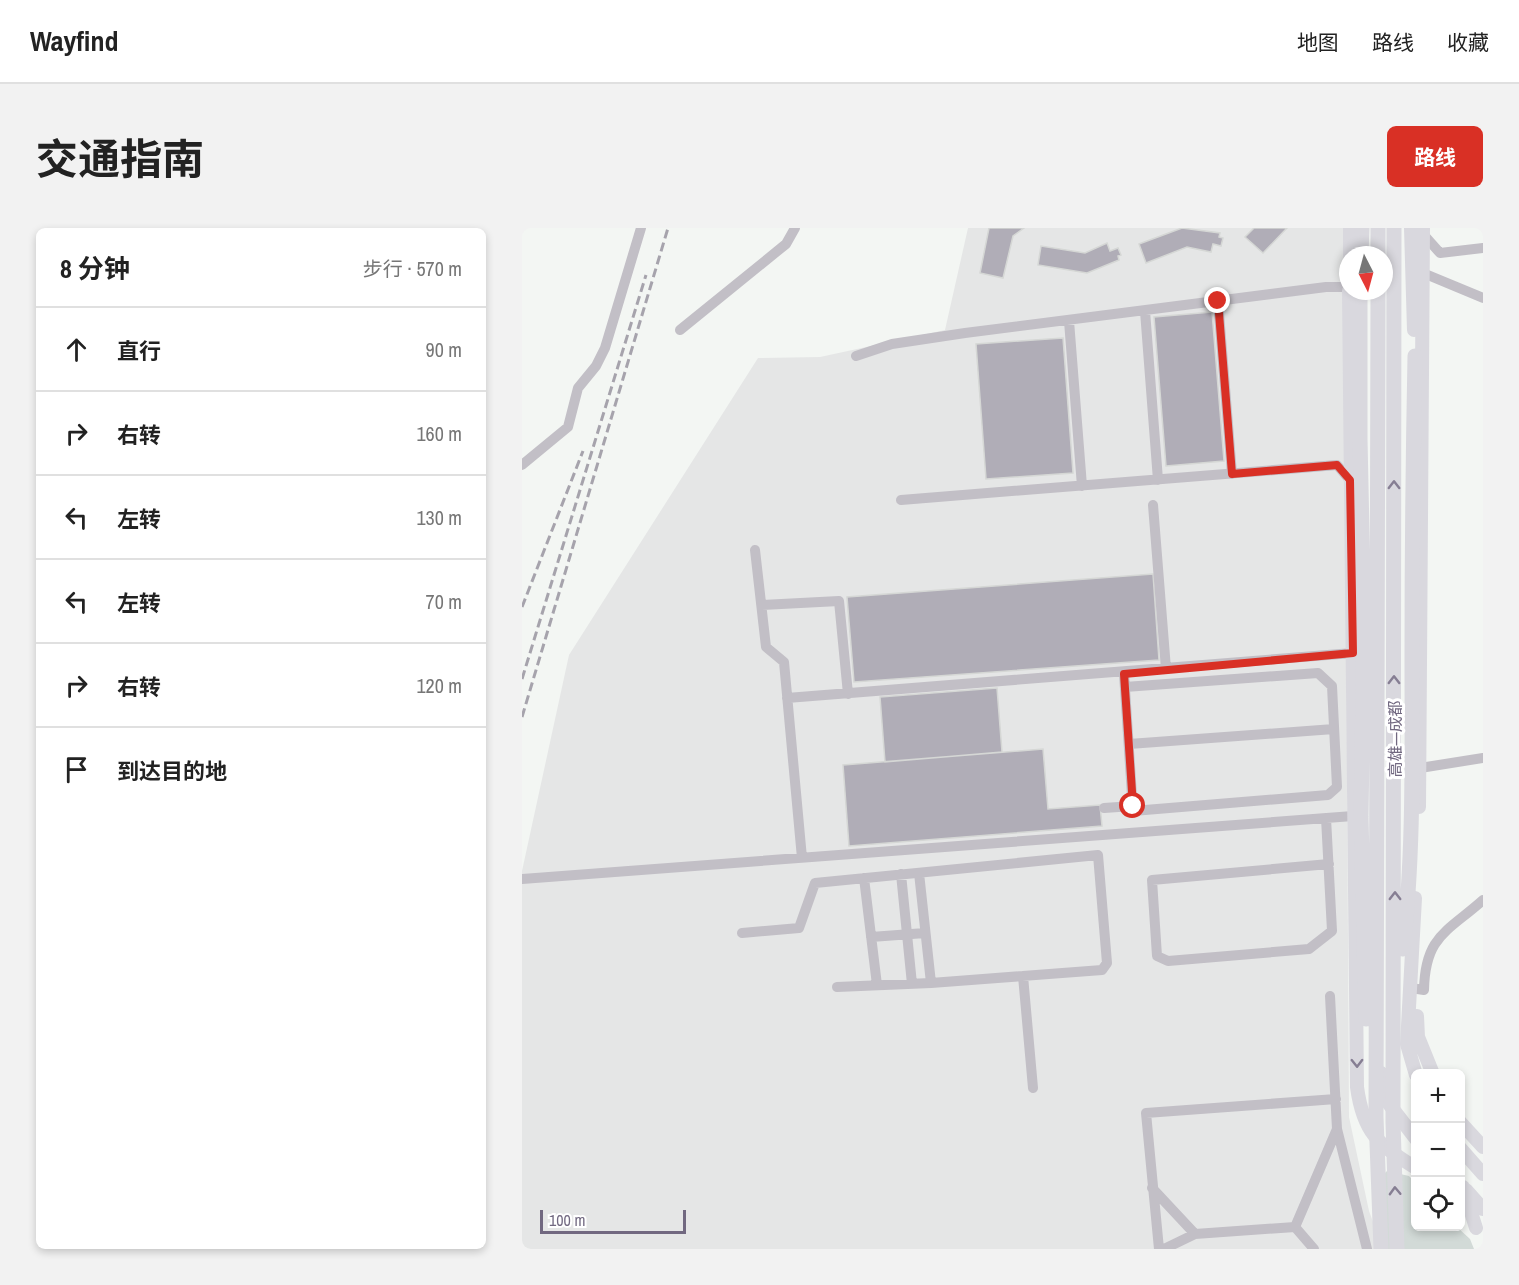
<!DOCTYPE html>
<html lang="zh">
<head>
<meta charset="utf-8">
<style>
	:root { --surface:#fff; --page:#f2f2f2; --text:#222; --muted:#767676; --line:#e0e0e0; --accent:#d93025 }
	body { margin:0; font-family:"Archivo Narrow","Noto Sans SC",sans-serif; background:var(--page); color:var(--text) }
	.controls { position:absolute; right:18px; bottom:18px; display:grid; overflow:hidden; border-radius:9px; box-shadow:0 3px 9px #0003 }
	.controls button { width:54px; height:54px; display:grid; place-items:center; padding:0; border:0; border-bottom:2px solid var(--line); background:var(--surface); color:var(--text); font:30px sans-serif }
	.compass { position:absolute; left:817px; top:18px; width:54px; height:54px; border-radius:50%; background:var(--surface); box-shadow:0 3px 9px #0003; rotate:174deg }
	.scale { position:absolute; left:18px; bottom:15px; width:146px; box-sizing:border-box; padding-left:6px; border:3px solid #716880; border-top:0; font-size:16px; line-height:21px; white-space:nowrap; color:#716880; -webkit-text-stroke:4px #fff; paint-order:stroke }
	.stop { position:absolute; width:18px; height:18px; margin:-14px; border:4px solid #d93025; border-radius:50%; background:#fff }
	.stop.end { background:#d93025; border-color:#fff; box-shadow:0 2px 6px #0008 }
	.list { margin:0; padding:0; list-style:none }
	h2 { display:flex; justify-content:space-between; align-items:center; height:78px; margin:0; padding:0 24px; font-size:26px }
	h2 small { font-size:20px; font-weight:400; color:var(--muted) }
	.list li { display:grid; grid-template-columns:39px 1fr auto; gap:18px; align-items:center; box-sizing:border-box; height:84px; padding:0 24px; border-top:2px solid var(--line) }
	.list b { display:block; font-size:22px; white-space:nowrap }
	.list em { font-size:20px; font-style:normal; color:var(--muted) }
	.icon { flex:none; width:33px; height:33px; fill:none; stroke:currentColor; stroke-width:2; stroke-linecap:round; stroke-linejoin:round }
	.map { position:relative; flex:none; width:961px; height:1021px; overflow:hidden; border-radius:9px }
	header { display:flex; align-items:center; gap:36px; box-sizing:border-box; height:84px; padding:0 30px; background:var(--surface); border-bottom:2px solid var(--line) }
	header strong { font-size:28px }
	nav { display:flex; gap:33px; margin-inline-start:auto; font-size:21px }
	.intro { display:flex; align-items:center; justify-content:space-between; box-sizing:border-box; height:144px; padding:0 36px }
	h1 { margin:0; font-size:42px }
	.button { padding:15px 27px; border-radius:9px; background:var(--accent); color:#fff; font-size:21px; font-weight:700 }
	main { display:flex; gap:36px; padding:0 36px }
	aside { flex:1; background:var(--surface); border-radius:9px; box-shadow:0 3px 9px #0003 }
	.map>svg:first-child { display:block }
</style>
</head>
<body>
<header>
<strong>Wayfind</strong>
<nav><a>地图</a><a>路线</a><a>收藏</a></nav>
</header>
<div class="intro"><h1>交通指南</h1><a class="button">路线</a></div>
<main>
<aside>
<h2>8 分钟<small>步行 · 570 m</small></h2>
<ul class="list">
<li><svg class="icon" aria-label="ahead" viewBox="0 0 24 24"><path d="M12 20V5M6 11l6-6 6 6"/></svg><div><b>直行</b></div><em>90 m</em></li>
<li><svg class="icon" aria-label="right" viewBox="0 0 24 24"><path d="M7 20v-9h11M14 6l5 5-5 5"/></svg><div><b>右转</b></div><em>160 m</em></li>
<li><svg class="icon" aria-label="left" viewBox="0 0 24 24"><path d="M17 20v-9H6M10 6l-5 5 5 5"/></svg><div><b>左转</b></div><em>130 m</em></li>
<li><svg class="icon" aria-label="left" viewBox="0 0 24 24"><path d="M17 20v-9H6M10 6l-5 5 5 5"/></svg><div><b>左转</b></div><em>70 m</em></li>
<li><svg class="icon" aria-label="right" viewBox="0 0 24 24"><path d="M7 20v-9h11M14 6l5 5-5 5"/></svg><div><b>右转</b></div><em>120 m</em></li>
<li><svg class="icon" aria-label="arrive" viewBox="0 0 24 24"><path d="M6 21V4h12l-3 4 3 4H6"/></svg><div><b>到达目的地</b></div></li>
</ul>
</aside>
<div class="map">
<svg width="961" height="1021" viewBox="0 0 961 1021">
	<rect width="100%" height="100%" fill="#f3f6f3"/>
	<path fill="#e5e6e6" d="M446,0H822L827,889L847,983L861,1021H0V643L47,427L236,130L298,129L423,102Z"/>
	<path fill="#d2dad7" d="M865,943L887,948L893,955L894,998L935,999L948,1011L952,1021H866L851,957Z"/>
	<path fill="#b0adb7" stroke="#d5d7d5" stroke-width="1.5" d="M467,0H502L491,8L481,50L458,45Z
		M660,0L698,5L697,9L701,10L699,18L691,16L689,24L665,19L624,35L617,16Z
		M732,0H765L741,25L723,9Z
		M585,15L588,23L596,20L599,27L596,28L597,32L565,45L516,37L519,18L563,25Z
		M690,84L702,233L644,238L632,89Z
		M541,110L551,245L464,251L454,116Z
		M631,346L637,432L332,454L325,369Z
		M475,460L480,524L363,534L358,469Z
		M521,521L526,581L578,577L580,598L327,618L321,537Z"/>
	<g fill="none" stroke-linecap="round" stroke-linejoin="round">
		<path stroke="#c2bfc6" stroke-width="10" d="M902,7L918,25L961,20
			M901,45L961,70
			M696,73L710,246
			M623,83L636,252
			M547,93L560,258
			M158,102L264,16L273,0
			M334,128L370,116L443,105L804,59H826
			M0,237L46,199L56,160L74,138L83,120L119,0
			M379,272L815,237L828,252
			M631,277L644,441
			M233,322L244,419L262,434L280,630
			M240,377L317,373L326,466
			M602,446L611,583L806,567L815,559L810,458L796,445L603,459
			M265,470L831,425
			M607,516L812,501
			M898,540L961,530
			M582,580L611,578
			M804,590L810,703L787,721L646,733L635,728L630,652L807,636
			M397,645L409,755
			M379,646L390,756
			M342,650L355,757
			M0,651L831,588
			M220,705L277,700L293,655L576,627L585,735L580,742L409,755L315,759
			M349,709L403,705
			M501,748L511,860
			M889,760L902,762C903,708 925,704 961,672
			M808,768L815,901L845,1021
			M630,960L673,1006
			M637,1021L624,885L814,871
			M642,1021L673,1006L773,999
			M792,1021L773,999L815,901"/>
		<path stroke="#d9d8de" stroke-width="14" d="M889,0L892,102
			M828,27V0
			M827,63L835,859C841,904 856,917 894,940
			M897,579L901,0
			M893,670L885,816L894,847
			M895,788L896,809L911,846
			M859,845L867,876L894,911
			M938,894L961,919
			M938,920L961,946
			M941,959L954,1000
			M944,962L961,981"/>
		<path stroke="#d9d8de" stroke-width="15" d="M872,0L871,894L875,1021
			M839,27L840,0
			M856,27V0
			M838,63V211L842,397L839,589L844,791
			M856,63L854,889L859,1021
			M881,721C892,625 890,526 890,429C890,328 891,228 893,128"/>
		<path stroke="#a6a3ac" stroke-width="3" stroke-dasharray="9 4.5" stroke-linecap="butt" d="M0,379L61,223
			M0,451L124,47
			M0,489L146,0"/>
	</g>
	<defs><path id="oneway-chevron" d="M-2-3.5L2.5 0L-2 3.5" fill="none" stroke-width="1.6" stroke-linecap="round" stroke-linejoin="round" transform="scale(1.5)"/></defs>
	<g stroke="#867e93">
		<use href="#oneway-chevron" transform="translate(872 257) rotate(-90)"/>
		<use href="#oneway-chevron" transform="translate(872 452) rotate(-90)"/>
		<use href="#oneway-chevron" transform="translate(873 668) rotate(-90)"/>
		<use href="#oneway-chevron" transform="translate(835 835) rotate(89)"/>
		<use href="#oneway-chevron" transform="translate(873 963) rotate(-92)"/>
	</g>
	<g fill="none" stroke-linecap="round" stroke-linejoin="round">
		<path stroke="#d93025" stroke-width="8" d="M611,578L602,446L831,425L828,252L815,237L710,246L696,73"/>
	</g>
	<g text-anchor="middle" stroke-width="6" stroke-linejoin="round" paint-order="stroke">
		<g font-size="16" fill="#716880" stroke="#fff">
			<text transform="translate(873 511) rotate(-90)" y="6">高雄—成都</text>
		</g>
	</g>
</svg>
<div class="controls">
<button>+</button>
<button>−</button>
<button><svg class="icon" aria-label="locate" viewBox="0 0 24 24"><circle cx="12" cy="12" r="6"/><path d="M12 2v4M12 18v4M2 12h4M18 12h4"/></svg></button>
</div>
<svg class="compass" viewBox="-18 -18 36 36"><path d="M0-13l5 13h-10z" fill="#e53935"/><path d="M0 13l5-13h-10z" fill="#767676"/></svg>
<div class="scale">100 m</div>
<div class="stop" style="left:611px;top:578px"></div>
<div class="stop end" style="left:696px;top:73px"></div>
</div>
</main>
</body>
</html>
